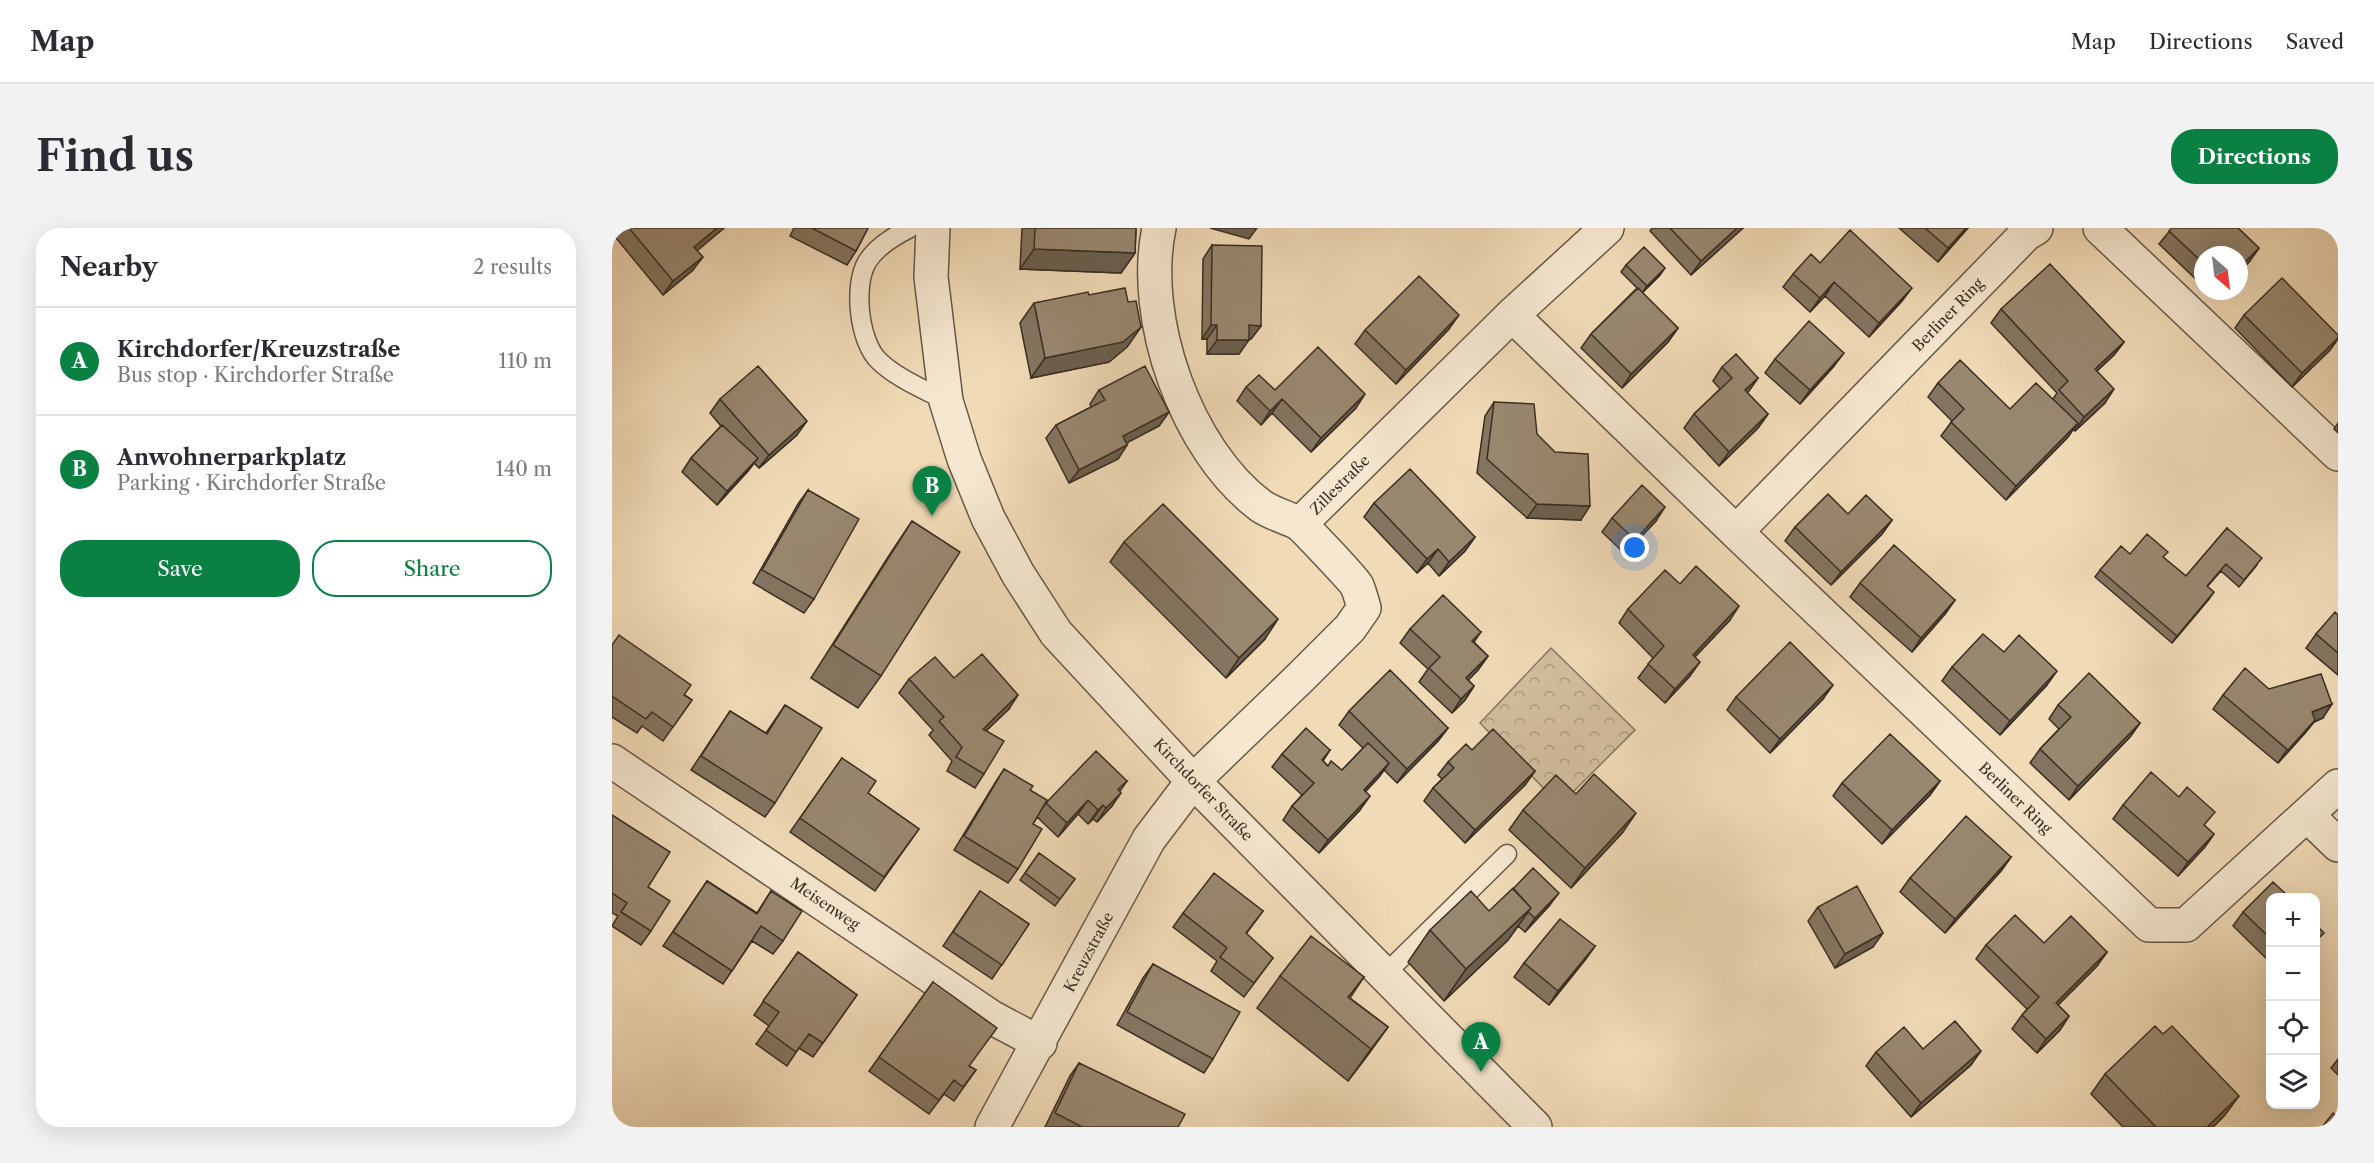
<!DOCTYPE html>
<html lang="en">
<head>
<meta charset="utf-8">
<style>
	:root { --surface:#fff; --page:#f2f2f3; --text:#2b2b33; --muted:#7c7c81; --line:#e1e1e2; --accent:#0b8043 }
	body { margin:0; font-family:"Libre Caslon Text",serif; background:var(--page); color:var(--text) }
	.controls { position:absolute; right:18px; bottom:18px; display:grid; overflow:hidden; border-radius:12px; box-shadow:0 6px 24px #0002 }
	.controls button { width:54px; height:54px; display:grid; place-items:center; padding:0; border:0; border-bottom:2px solid var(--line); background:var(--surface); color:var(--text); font:30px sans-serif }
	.compass { position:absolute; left:1582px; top:18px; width:54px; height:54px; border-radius:50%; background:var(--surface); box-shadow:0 6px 24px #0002; rotate:152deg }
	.you { position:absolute; left:1023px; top:320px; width:21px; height:21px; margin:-15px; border:4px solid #fff; border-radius:50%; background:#1a73e8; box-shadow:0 0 0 9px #1a73e833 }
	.badge { display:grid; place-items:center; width:39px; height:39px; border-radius:50%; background:var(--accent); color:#fff; font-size:20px; font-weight:700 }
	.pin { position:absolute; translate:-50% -50px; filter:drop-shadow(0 2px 3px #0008) }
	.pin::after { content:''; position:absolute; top:32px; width:21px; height:18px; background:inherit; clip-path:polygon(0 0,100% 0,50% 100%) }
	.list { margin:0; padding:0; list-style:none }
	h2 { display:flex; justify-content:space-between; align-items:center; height:78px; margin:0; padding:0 24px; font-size:26px }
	h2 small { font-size:20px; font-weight:400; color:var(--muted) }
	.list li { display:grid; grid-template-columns:39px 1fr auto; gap:18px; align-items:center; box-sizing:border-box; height:108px; padding:0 24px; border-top:2px solid var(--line) }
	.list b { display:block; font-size:22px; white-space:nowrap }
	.list p { margin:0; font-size:20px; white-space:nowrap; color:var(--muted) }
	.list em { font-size:20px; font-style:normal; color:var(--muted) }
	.actions { display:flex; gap:12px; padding:18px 24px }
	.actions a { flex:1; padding:14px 0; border:2px solid var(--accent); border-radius:24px; text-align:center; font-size:21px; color:var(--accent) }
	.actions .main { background:var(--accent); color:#fff }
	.icon { flex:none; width:33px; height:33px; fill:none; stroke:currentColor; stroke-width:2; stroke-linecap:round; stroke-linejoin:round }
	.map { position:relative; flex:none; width:1726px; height:899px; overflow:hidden; border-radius:24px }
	header { display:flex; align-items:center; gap:36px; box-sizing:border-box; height:84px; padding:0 30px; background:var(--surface); border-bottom:2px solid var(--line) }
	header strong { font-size:28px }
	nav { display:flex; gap:33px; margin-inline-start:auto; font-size:21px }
	.intro { display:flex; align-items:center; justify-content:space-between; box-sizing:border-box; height:144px; padding:0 36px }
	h1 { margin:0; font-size:42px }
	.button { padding:15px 27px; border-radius:24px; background:var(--accent); color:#fff; font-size:21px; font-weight:700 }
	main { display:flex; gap:36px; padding:0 36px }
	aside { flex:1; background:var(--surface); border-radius:24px; box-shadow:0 6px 24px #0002 }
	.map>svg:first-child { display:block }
</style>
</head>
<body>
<header>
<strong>Map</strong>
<nav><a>Map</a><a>Directions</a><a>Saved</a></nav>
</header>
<div class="intro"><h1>Find us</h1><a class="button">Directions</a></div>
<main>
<aside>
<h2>Nearby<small>2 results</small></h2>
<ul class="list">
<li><span class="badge">A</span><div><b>Kirchdorfer/Kreuzstraße</b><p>Bus stop · Kirchdorfer Straße</p></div><em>110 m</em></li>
<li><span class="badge">B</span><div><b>Anwohnerparkplatz</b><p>Parking · Kirchdorfer Straße</p></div><em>140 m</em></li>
</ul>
<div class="actions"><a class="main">Save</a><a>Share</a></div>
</aside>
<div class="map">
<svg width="1726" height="899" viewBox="0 0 1726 899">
	<defs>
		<pattern id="park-crowns" width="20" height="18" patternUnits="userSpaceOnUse" patternTransform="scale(1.5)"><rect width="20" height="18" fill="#d2be9e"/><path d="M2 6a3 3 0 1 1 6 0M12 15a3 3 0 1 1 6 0" fill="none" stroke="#ab9b80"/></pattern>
	</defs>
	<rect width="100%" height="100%" fill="#f1dbb7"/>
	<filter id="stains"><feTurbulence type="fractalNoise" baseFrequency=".00333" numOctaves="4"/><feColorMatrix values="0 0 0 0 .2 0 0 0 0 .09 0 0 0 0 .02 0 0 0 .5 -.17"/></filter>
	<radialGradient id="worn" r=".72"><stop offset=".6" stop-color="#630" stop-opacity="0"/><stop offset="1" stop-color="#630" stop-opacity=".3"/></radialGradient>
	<path fill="url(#park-crowns)" stroke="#867660" stroke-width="1.5" d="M939,420L1023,502L948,577L868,495Z"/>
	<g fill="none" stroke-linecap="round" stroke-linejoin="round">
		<defs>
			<path id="service" d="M298,0C282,8 264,19 255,34C241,58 247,114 267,133C286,151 312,161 334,173
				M772,747L895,626"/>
			<path id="minor" d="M1488,0L1726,226
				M900,87L1124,304L1414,6L1424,0
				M688,296L900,87L995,0
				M1124,304L1537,697H1574L1726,558
				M0,533L379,789L428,815
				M1695,587L1726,617
				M380,899L537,611L581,553L691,447L738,400L752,380C750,373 748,365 745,358C742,352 691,298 686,295C674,289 661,286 649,278C574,222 528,91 547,0"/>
			<path id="tertiary" d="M321,0L319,49L334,173L352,231L376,290L406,346L444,405L581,553L923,899"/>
		</defs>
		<use href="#service" stroke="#675948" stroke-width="21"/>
		<use href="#minor" stroke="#675948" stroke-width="36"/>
		<use href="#tertiary" stroke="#675948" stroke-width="36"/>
		<use href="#service" stroke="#f6e8d0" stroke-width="18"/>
		<use href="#minor" stroke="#f6e8d0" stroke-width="33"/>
		<use href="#tertiary" stroke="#f6e8d0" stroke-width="33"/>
	</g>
	<path fill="#847560" stroke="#392e23" stroke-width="1.5" d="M0,0H112L85,22L81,42L51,67L0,5Z
		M182,0H256L244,23L235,37L178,8Z
		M410,0H524L523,25L509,45L408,41Z
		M1040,0H1131L1079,47L1038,3Z
		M1287,0H1356L1326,34Z
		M1560,0H1626L1647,20L1637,34L1627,44V27H1591V58L1547,16Z
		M600,17L649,98L639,111H637L627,126H595V111H590L591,31Z
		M1208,35L1290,73L1257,109L1213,68L1198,84L1171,59L1181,46Z
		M1014,37L1048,47L1030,65L1066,100L1056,114L1010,160L969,120L979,106L1025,60L1009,44Z
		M1596,63H1609L1603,70Z
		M477,67L516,74L529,99L515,119L497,134L419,150L408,95L422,75Z
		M1389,81L1512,114L1502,127L1485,143L1493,175L1463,203L1461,201L1456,209L1394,272L1329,208L1340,193L1316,169L1326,155L1398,181L1441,171L1445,165L1379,95Z
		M1632,87L1726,107V111L1718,122L1680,159L1623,100Z
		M837,101L784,156L743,116L753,102Z
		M1163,131L1222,138L1188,176L1153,145Z
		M1110,139L1146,150L1135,165L1156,186L1146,200L1107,238L1072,200L1082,186L1108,161L1101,153Z
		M634,159L663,162L744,180L699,224L660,185L649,197L625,173Z
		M487,162L557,184L547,198L514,215L515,217L506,231L457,255L434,210L444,197L479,179L478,176Z
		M108,171L185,207L147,240L142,235L136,243L105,277L70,244L79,230L109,198L98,185Z
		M882,174L925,206L969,292L915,290L865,245L873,188Z
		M1726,195V205L1722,201Z
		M196,262L202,371L192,385L141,355L186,276Z
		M762,275L863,309L853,323L827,348L816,335L805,345L752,289Z
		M1236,286L1280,292L1270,306L1219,357L1173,313L1183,299Z
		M1000,290L1044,293L1013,326L990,304Z
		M300,293L269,448L246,480L199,450L278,326Z
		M1615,300L1645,337L1627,359L1609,343L1595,359L1597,371L1560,415L1483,349L1488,342L1518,326L1552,330L1574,348Z
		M512,314L653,411L614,450L498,334Z
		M1248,355L1343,372L1333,386L1300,424L1238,369Z
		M1068,356L1118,392L1083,429L1078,448L1053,475L1026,450L1041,430L1007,395L1016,381Z
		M1726,387V447L1694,420L1704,406Z
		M798,401L869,404L862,414L876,428L866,442L856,452L862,458L853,472L840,485L807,454L816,441L788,415Z
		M0,416L80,472L51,513L30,498L25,505L0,489Z
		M1392,424L1435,457L1388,507L1330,453L1340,439Z
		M342,450L397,481L374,503L372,546L363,560L335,543L340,533L317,507L321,502L287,465L297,451Z
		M1657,461L1711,490L1702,494L1693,505L1666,535L1601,481L1611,467Z
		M1124,469L1211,471L1158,525L1115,482Z
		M173,477L163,575L153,589L79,542L118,483L154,505Z
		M1446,477L1528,495L1518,509L1457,572L1418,535L1428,521L1447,501L1437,491Z
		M737,483L836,500L826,513L785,555L772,542L767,549L753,564L748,582L707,625L671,592L680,578L690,567L660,539L670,526L718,522L711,533L716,538L730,542L751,520L727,497Z
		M860,522L923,543L913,557L853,615L812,573L821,560L830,551L826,547L836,534Z
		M230,530L256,565L307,601L263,663L178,604Z
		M392,541L418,562L427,585L434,575L515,553L508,563L500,578L485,594L481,591L476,596L466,586L446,609L425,589L421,596L406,641L396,655L342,622L383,555Z
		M1328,553L1318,567L1270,616L1221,568L1230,555Z
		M1567,569L1593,598L1602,606L1592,620L1566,648L1501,591L1511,577Z
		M911,582L1011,604L959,660L897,602Z
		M0,587L36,659L39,703L29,717L0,698L6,688L0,685Z
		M427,625L463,651L443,678L408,652Z
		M1399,629L1389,643L1333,705L1288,664L1298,650Z
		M95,653L145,685L159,663L171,713L161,726L140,713L111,756L51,718Z
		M368,663L417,696L380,751L331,718Z
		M1659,669V735L1621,698L1631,684Z
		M937,678L913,704L906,698L896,712L832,773L796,734L818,702L877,683Z
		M1206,679L1261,719L1223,740L1196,693Z
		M651,683L634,706L661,730L632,769L599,743L605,733L561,699L571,685Z
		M1432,715L1495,724L1485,738L1446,777L1457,788L1448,802L1425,825L1400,801L1410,787L1415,781L1364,731L1374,717Z
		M983,718L973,732L937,777L902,749L912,735Z
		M186,724L245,767L201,829L187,820L175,838L144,816L157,798L142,787Z
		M541,736L601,831L592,845L505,797L531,750Z
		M668,748L752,749L738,770L776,799L736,853L645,780Z
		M321,754L357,838L364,842L342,873L332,866L317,886L257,843Z
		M1551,806L1613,887L1601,899H1511L1479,866L1493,846Z
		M1311,821L1359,837L1299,889L1254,838L1264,824Z
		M1726,831V847L1719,840Z
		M467,835L566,899H433L458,848Z"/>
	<path fill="#6b5f4e" stroke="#392e23" stroke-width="1.5" d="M105,0H112L73,33L82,19Z
		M598,0H645L637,11Z
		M1125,0H1131L1079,47L1089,33Z
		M1354,0H1356L1326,34L1336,20Z
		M1647,20L1637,34L1627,44V40Z
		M422,21L523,25L509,45L408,41Z
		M91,29L81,42L51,67L61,53Z
		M1053,40L1048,47L1030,65L1035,58Z
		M1222,54L1213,68L1198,84L1208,70Z
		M1300,60L1290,73L1257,109L1267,95Z
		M847,87L837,101L784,156L794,142Z
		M599,97H605L595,111H590Z
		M637,97L649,98L639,111H627Z
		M529,99L515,119L497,134L419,150L433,130Z
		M1066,100L1056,114L1010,160L1019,146Z
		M1726,110L1718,122L1680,159L1690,145Z
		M605,112H637L627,126H595Z
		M1512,114L1502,127L1473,154L1483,141Z
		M1232,125L1222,138L1188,176L1198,162Z
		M1146,150L1137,163L1123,176L1133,162Z
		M1502,161L1493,175L1463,203L1472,189Z
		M753,166L744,180L699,224L709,210Z
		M670,171L660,185L649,197L658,183Z
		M557,184L547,198L501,222L511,208Z
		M1156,186L1146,200L1107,238L1117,224Z
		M195,193L185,207L147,240L157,227Z
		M1466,195L1456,209L1394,272L1404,258Z
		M515,217L506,231L457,255L467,242Z
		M146,230L136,243L105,277L115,263Z
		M925,276L978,278L969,292L915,290Z
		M1053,279L1044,293L1013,326L1023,312Z
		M1280,292L1270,306L1219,357L1229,344Z
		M863,309L853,323L827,348L837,334Z
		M826,321L816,335L805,345L815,331Z
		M1602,364L1597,371L1560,415L1565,408Z
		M1343,372L1333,386L1300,424L1309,410Z
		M1127,378L1118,392L1071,441L1081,427Z
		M666,391L653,411L614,450L627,430Z
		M876,428L866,442L845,464L854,450Z
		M1088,434L1078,448L1053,475L1063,461Z
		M1445,443L1435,457L1388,507L1398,493Z
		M1221,457L1211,471L1158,525L1168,511Z
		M862,458L853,472L840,485L849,471Z
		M406,467L397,481L361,515L371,501Z
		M1720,476L1711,490L1702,494L1693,505L1666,535L1700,484Z
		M1528,495L1518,509L1457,572L1466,558Z
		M836,500L826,513L785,555L795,541Z
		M777,535L767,549L742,576L752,562Z
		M923,543L913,557L853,615L863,602Z
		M1328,553L1318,567L1270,616L1280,602Z
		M509,565L500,578L485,594L494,580Z
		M758,568L748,582L707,625L716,612Z
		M476,572L466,586L446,609L455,595Z
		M491,577L481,591L476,596L486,582Z
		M1024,585L1011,604L959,660L973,640Z
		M1602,606L1592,620L1566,648L1576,634Z
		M1399,629L1389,643L1333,705L1343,691Z
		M947,665L937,678L913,704L923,690Z
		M919,680L896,712L832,773L854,741Z
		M1271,705L1261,719L1223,740L1233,726Z
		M983,718L973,732L937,777L946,763Z
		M1495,724L1485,738L1434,789L1444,775Z
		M1457,788L1448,802L1425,825L1434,811Z
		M776,799L753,831L736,853L759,821Z
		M1369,823L1359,837L1299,889L1309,875Z
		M1627,868L1613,887L1601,899H1595Z"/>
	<path fill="#998870" stroke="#392e23" stroke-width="1.5" d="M17,0H105L82,19L91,29L61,53Z
		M200,0H256L244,23Z
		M423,0H524L523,25L422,21Z
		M1058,0H1125L1089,33Z
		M1313,0H1354L1336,20Z
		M1560,0H1626L1647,20L1627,40V27H1591V35L1557,3Z
		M1238,2L1300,60L1267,95L1222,54L1208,70L1181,46L1199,26L1208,35Z
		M600,17L650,18L649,98L637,97V112H605V97H599Z
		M1032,19L1053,40L1035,58L1014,37Z
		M1438,36L1512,114L1483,141L1502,161L1472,189L1447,162L1456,153L1389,81Z
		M807,48L847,87L794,142L753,102Z
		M1670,50L1726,107V110L1690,145L1632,87Z
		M513,60L516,74L524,73L529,99L511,114L433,130L422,75L476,64L477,67Z
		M1026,60L1066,100L1019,146L979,106Z
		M1197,93L1232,125L1198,162L1163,131Z
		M706,119L753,166L709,210L670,171L658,183L634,159L647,147L663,162Z
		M1124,126L1146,150L1133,162L1156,186L1117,224L1082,186L1120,150L1110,139Z
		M1348,132L1398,181L1424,155L1466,195L1404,258L1339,194L1352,181L1326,155Z
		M146,138L195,193L157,227L108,171Z
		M533,138L557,184L511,208L515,217L467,242L444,197L493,172L487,162Z
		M882,174L922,176L925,206L943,224L976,226L978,278L925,276L875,231Z
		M110,197L146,230L115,263L79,230Z
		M798,241L863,309L837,334L826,321L815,331L762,275Z
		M1030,257L1053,279L1023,312L1000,290Z
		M196,262L247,291L202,371L150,342Z
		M1216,266L1236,286L1254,267L1280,292L1229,344L1183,299Z
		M551,276L666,391L627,430L512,314Z
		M300,293L348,324L269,448L221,417Z
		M1615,300L1650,330L1632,352L1614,336L1595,358L1602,364L1565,408L1488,342L1509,318L1518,326L1535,306L1556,324L1551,329L1574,348Z
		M1282,317L1343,372L1309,410L1248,355Z
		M1084,338L1127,378L1081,427L1088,434L1063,461L1036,436L1052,418L1016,381L1053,342L1068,356Z
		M831,367L869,404L860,413L876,428L854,450L862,458L849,471L817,440L828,429L798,401Z
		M1723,384L1726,387V425L1704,406Z
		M1371,406L1392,424L1407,407L1445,443L1398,493L1340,439Z
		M7,407L79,457L72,467L80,472L61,499L40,484L34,491L0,468V417Z
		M1178,414L1221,457L1168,511L1124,469Z
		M370,426L406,467L371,501L392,513L372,546L344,529L350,519L327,493L332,489L297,451L323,429L342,450Z
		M1633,440L1657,461L1709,446L1720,476L1700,484L1703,492L1676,522L1611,467Z
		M778,442L836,500L795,541L737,483Z
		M1477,445L1528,495L1466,558L1428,521L1459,489L1446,477Z
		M173,477L210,500L163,575L89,528L118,483L155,506Z
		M694,500L718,522L710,532L716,538L719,533L730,542L756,515L777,535L752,562L758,568L716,612L680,578L702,555L670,526Z
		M881,501L923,543L863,602L821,560L842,540L836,534L854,516L860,522Z
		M1278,506L1328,553L1280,602L1230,555Z
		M484,523L515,553L506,561L509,565L494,580L491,577L486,582L476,572L455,595L434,575Z
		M230,530L264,553L256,565L307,601L272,649L188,590Z
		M392,541L421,558L418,562L435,572L421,596L430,601L406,641L352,608Z
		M1539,544L1567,569L1575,559L1603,584L1592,597L1602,606L1576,634L1511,577Z
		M982,546L1024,585L973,640L911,582L944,547L964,566Z
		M0,587L58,624L36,659L58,673L39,703L9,684L15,675L0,665Z
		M1354,588L1399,629L1343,691L1298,650Z
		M427,625L463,651L448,671L413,645Z
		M921,640L947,665L923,690L916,684L919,680L901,661Z
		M602,645L651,683L634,705L661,730L642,755L608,729L615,720L571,685Z
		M95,653L145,686L159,663L190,683L171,713L149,698L120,743L61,704Z
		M1661,654L1677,669H1659V711L1631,684Z
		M1245,658L1271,705L1233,726L1206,679Z
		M901,660L919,680L854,741L818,702L859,663L877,683Z
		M368,663L417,696L390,737L341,704Z
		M1403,687L1432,715L1459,688L1495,724L1444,775L1457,788L1434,811L1410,787L1427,769L1374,717Z
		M948,691L983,718L946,763L912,735Z
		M1704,697L1712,705L1704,713Z
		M699,708L752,749L736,769L776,799L759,821L668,748Z
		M186,724L245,767L211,815L197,806L184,824L154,802L167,784L151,773Z
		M541,736L628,784L601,831L515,784Z
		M321,754L385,800L357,838L364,842L351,859L342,852L327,872L267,829Z
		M1343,793L1369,823L1309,875L1264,824L1292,799L1311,821Z
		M1543,798L1551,806L1560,798L1627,868L1595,899H1544L1493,846Z
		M467,835L573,886L566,899H470L443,885Z
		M1721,885L1726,889V899H1710Z"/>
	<g text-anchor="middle" stroke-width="6" stroke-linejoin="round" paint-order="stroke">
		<g font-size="15" fill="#392e23" stroke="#f6e8d0">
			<text transform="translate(1336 87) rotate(-46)" y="5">Berliner Ring</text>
			<text transform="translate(728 257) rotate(-45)" y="5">Zillestraße</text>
			<text transform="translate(591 562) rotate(46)" y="5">Kirchdorfer Straße</text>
			<text transform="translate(1403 570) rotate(44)" y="5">Berliner Ring</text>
			<text transform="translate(213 676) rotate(34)" y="5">Meisenweg</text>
			<text transform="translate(477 724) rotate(-62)" y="5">Kreuzstraße</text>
		</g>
	</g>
	<rect width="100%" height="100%" filter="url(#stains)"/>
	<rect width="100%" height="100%" fill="url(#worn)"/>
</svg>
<div class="controls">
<button>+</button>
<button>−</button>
<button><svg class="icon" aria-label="locate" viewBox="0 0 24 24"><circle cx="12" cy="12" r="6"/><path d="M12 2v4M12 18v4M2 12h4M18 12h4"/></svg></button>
<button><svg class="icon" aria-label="layers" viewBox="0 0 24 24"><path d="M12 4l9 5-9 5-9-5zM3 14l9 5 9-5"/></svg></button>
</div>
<svg class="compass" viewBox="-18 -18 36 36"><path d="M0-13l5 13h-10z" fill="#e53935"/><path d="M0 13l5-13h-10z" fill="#7c7c81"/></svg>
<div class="you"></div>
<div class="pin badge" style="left:869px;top:844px">A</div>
<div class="pin badge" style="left:320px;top:288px">B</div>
</div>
</main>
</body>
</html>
